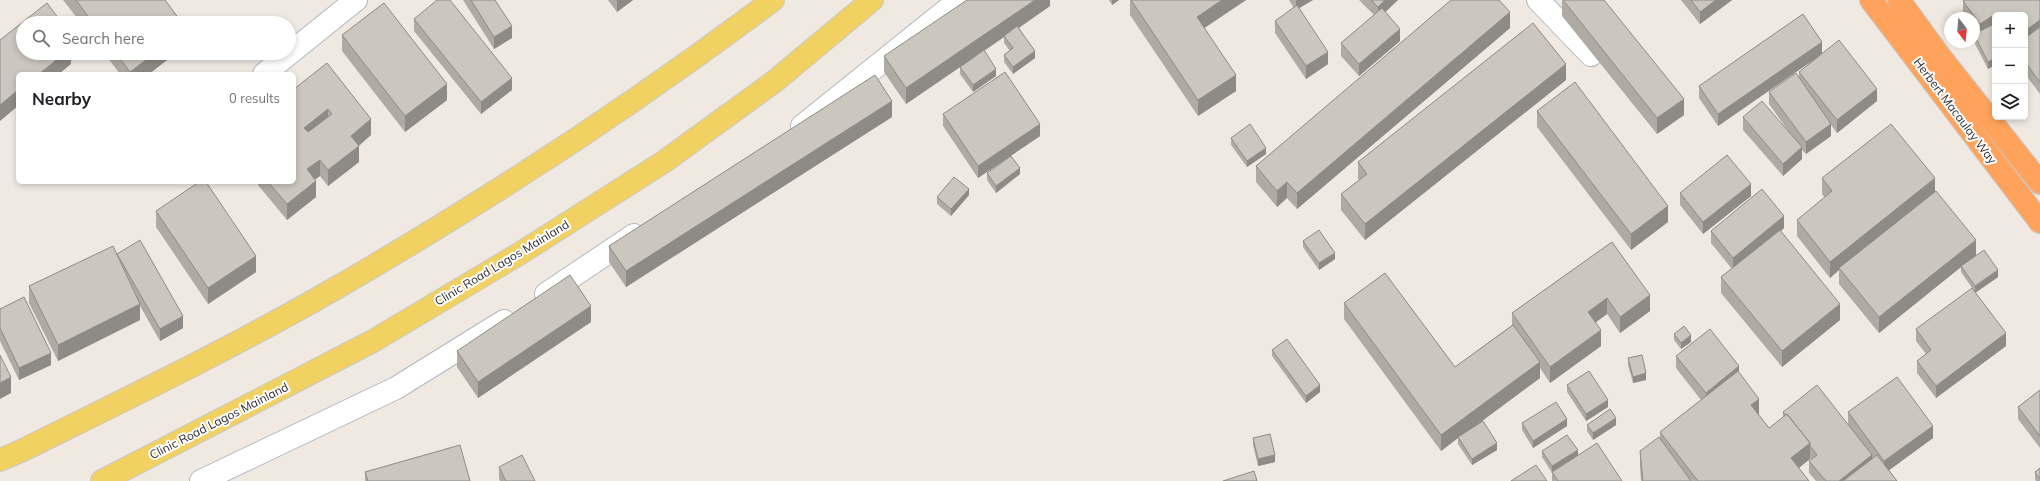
<!DOCTYPE html>
<html lang="en">
<head>
<meta charset="utf-8">
<style>
	:root { --surface:#fff; --page:#f2f2f2; --text:#202124; --muted:#757577; --line:#e0e0e0 }
	body { margin:0; font-family:Mulish,sans-serif; background:var(--page); color:var(--text) }
	.controls { position:absolute; right:12px; top:12px; display:grid; overflow:hidden; border-radius:6px; box-shadow:0 2px 6px #0003 }
	.controls button { width:36px; height:36px; display:grid; place-items:center; padding:0; border:0; border-bottom:1px solid var(--line); background:var(--surface); color:var(--text); font:20px sans-serif }
	.compass { position:absolute; left:1944px; top:12px; width:36px; height:36px; border-radius:50%; background:var(--surface); box-shadow:0 2px 6px #0003; rotate:164deg }
	.list { margin:0; padding:0; list-style:none }
	h2 { display:flex; justify-content:space-between; align-items:center; height:52px; margin:0; padding:0 16px; font-size:17px }
	h2 small { font-size:13px; font-weight:400; color:var(--muted) }
	.icon { flex:none; width:22px; height:22px; fill:none; stroke:currentColor; stroke-width:2; stroke-linecap:round; stroke-linejoin:round }
	.map { position:relative; flex:none; width:2040px; height:481px; overflow:hidden }
	.search { position:absolute; background:var(--surface); box-shadow:0 2px 6px #0003; left:16px; top:16px; width:280px; height:44px; display:flex; align-items:center; gap:10px; box-sizing:border-box; padding:0 14px; border-radius:22px; color:var(--muted); font-size:15px }
	.panel { position:absolute; background:var(--surface); box-shadow:0 2px 6px #0003; left:16px; top:72px; width:280px; height:112px; border-radius:6px }
	.map>svg:first-child { display:block }
</style>
</head>
<body>
<div class="map">
<svg width="2040" height="481" viewBox="0 0 2040 481">
	<rect width="100%" height="100%" fill="#efe9e1"/>
	<g fill="none" stroke-linecap="round" stroke-linejoin="round">
		<defs>
			<path id="minor" d="M1538,0L1591,55
				M264,74L356,0
				M802,126L959,0
				M546,294L634,235
				M201,481L396,388L504,321"/>
			<path id="major" d="M0,460L23,450C128,398 234,347 336,288C487,201 633,105 773,0
				M102,481L373,341L519,254L665,161L775,81L872,0"/>
			<path id="highway" d="M1871,0L2040,222
				M1899,0L1939,55L2040,183"/>
		</defs>
		<use href="#minor" stroke="#b4b7c1" stroke-width="24"/>
		<use href="#major" stroke="#c9c9c9" stroke-width="24"/>
		<use href="#highway" stroke="#c9c9c9" stroke-width="24"/>
		<use href="#minor" stroke="#fff" stroke-width="22"/>
		<use href="#major" stroke="#f2d163" stroke-width="22"/>
		<use href="#highway" stroke="#ffa35c" stroke-width="22"/>
	</g>
	<path fill="#afaba4" d="M63,0H165L182,23H81Z
		M463,0H495L512,38L494,49Z
		M608,0H633L617,12Z
		M1050,0V6L1019,28L1035,58L1013,74L1004,62V55L1010,51L1004,43V37L984,51L996,76L973,92L960,74V67L906,104L884,72V56Z
		M1109,0H1119L1112,5Z
		M1130,0H1246L1204,28L1236,91L1198,116L1130,15Z
		M1289,0H1313L1299,8L1328,64L1306,79L1275,33V21L1294,8Z
		M1359,0H1398L1385,12L1400,41L1359,76L1341,56V43L1374,15Z
		M1562,0L1684,115L1657,134L1562,16Z
		M1681,0H1732L1700,24Z
		M2040,0V94L2025,74V15H1995V65L1988,69L1974,42V34L1977,32L1974,28V18H1967L1963,13V1Z
		M414,19L512,90L481,114L414,31Z
		M1510,28L1297,209L1287,198L1277,207L1256,182V166Z
		M342,35L447,100L405,132L342,51Z
		M104,53H176L149,74H120Z
		M1822,53L1877,101L1837,133L1831,125V136L1806,154L1802,150V159L1783,176L1743,130V117L1789,132L1769,104V92L1799,77V72L1812,61L1718,126L1699,98V86Z
		M1566,80L1365,240L1341,210V194L1359,180L1358,178V162Z
		M294,89L371,135L359,146V162L328,186L320,176L315,179L316,197L287,220L258,185V182H294Z
		M1537,111L1668,222L1631,250L1537,127Z
		M943,114L1040,136L978,178L943,126Z
		M892,117L626,287L609,262V246Z
		M1231,138L1266,154L1247,167L1231,145Z
		M987,173L1020,174L996,193L987,180Z
		M1822,178L1935,192L1976,256L1998,277L1975,293L2006,346L1936,398L1917,373V361L1926,354L1916,341V329L1975,292L1961,272V267L1879,333L1839,284V270L1830,278L1797,236V220L1825,198L1822,194Z
		M1680,193L1751,196L1703,234L1680,205Z
		M969,195L951,216L937,204V197Z
		M156,211L256,272L208,304L156,227Z
		M1784,228L1781,231L1840,320L1782,367L1721,293V277L1732,269L1711,243V231Z
		M1303,241L1335,259L1319,270L1303,247Z
		M1612,242L1650,311L1620,333L1607,314L1596,322L1601,346L1550,383L1540,368V378L1474,427L1497,450L1472,465L1458,444V438L1441,451L1344,319V303L1455,367L1512,325V313Z
		M117,254L183,328L160,341L140,306V320L58,361L29,303V286L117,255Z
		M0,309L51,365L19,380L0,341Z
		M591,322L478,398L457,367V351Z
		M1674,334L1691,342L1681,349L1674,340Z
		M1272,350L1320,392L1306,403L1272,356Z
		M1676,356L1739,373L1759,415L1769,428L1783,418V412L1848,424V412L1933,438L1889,470L1897,481H1816L1809,473V461L1811,460L1810,458V459L1799,468L1809,481H1641L1640,467V451L1660,438V432L1701,400L1676,368Z
		M1628,358L1646,380L1633,383L1628,365Z
		M1567,385L1608,407L1586,421L1567,392Z
		M2040,390V448L2018,419V407Z
		M1522,423L1567,426L1533,448L1522,430Z
		M1587,425H1616L1593,440L1587,431Z
		M1253,438L1275,462L1258,466L1253,445Z
		M1542,451L1578,456L1622,481H1552V473L1542,457Z
		M499,467L535,481H500L499,479Z
		M2040,468V481H2036L2035,479V472Z
		M365,472L470,481H365Z"/>
	<path fill="#8e8b86" d="M617,0H633L617,12Z
		M1035,0H1050V6L1005,37L1004,36V37L906,104V88Z
		M1112,0H1119L1112,5Z
		M1222,0H1246L1197,33V17Z
		M1296,0H1313L1296,10Z
		M1385,0H1398L1378,19V7Z
		M1716,0H1732L1700,24V12Z
		M1510,12V28L1297,209V193Z
		M1992,16V28L1980,36V24Z
		M2040,20V32L2025,43V31Z
		M512,26V38L494,49V37Z
		M1400,29V41L1359,76V64Z
		M1822,42V54L1718,126V114Z
		M1035,51V58L1013,74V67Z
		M1328,52V64L1306,79V66Z
		M65,53H71V64L59,74H39Z
		M155,53H176L149,74H130V72Z
		M1995,58V65L1988,69V62Z
		M1566,64V80L1365,240V224Z
		M996,69V76L973,92V85Z
		M1236,75V91L1198,116V100Z
		M512,78V90L481,114V102Z
		M447,84V100L405,132V116Z
		M1877,89V101L1837,133V120Z
		M18,90V106L0,121V105Z
		M1684,99V115L1657,134V118Z
		M892,101V117L626,287V271Z
		M328,109V125L304,144V128Z
		M371,119V135L351,152V136Z
		M1040,124V136L978,178V166Z
		M1831,124V136L1806,154V142Z
		M359,146V162L328,186V170Z
		M1802,147V159L1783,176V164Z
		M1266,148V154L1247,167V161Z
		M320,160V176L307,185V169Z
		M1020,168V174L996,193V186Z
		M1935,178V194L1839,268V270L1830,278V262Z
		M316,181V197L287,220V204Z
		M1287,182V198L1277,207V191Z
		M1751,184V196L1703,234V222Z
		M969,189V195L951,216V209Z
		M1668,206V222L1631,250V234Z
		M1784,216V228L1733,270V258Z
		M1976,240V256L1961,266V267L1879,333V317Z
		M1335,253V259L1319,270V263Z
		M256,256V272L208,304V288Z
		M1998,270V277L1975,293V286Z
		M1650,295V311L1620,333V317Z
		M1607,298V314L1588,328V312Z
		M140,304V320L58,361V345Z
		M1840,304V320L1782,367V351Z
		M591,306V322L478,398V382Z
		M183,316V328L160,341V329Z
		M1601,330V346L1550,383V367Z
		M2006,333V346L1936,398V386Z
		M1691,335V342L1681,349V343Z
		M51,353V365L19,380V368Z
		M1540,362V378L1459,438L1458,437V438L1441,451V435Z
		M1739,366V378L1706,405V393Z
		M1646,373V380L1633,383V377Z
		M11,377V393L0,399V383Z
		M1320,385V392L1306,403V396Z
		M1759,399V415L1751,421V405Z
		M1608,400V407L1586,421V414Z
		M1616,418V425L1593,440V433Z
		M1567,419V426L1533,448V441Z
		M1933,426V438L1884,474V461Z
		M1497,443V450L1472,465V459Z
		M1810,443V459L1791,474V458Z
		M1578,450V457L1552,473V466Z
		M1275,455V462L1258,466V459Z
		M1872,455V467L1854,481H1839Z"/>
	<path fill="#cbc7bf" stroke="#8e8b86" fill-rule="evenodd" d="M76,0H165L182,23H93Z
		M437,0H450L512,78L481,102L414,19Z
		M471,0H495L512,26L494,37Z
		M967,0H1035L906,88L884,56Z
		M1131,0H1222L1197,17L1236,75L1198,100Z
		M1371,0H1385L1378,7Z
		M1451,0H1499L1510,12L1297,193L1287,182L1277,191L1256,166Z
		M1563,0H1604L1684,99L1657,118Z
		M1691,0H1716L1700,12Z
		M1964,0H2040V20L2025,31V15H1995V20L1992,16L1980,24L1963,1Z
		M47,3L62,23H23V53H65L39,74H18V90L0,105V40Z
		M384,3L447,84L405,116L342,35Z
		M1297,5L1328,52L1306,66L1275,21Z
		M1382,8L1400,29L1359,64L1341,43Z
		M1803,14L1822,42L1718,114L1699,86Z
		M1533,23L1566,64L1365,224L1341,194L1367,174L1358,162Z
		M1992,25L1995,31V58L1988,62L1974,34Z
		M1017,26L1035,51L1013,67L1004,55L1013,48L1004,36Z
		M2040,27V82L2025,62V38Z
		M1839,40L1877,89L1837,120L1799,72Z
		M984,50L996,69L973,85L960,67Z
		M116,53H155L130,72Z
		M327,63L371,119L351,136L359,146L328,170L320,160L307,169L316,181L287,204L268,182H294V89ZM328,109L332,114L308,132L304,128Z
		M1005,72L1040,124L978,166L943,114Z
		M1796,73L1831,124L1806,142L1769,92Z
		M875,75L892,101L626,271L609,246Z
		M1575,82L1668,206L1631,234L1537,111Z
		M1762,101L1802,147L1783,164L1743,117Z
		M1250,124L1266,148L1247,161L1231,138Z
		M1891,124L1935,178L1830,262L1797,220L1832,191L1822,178Z
		M1727,155L1751,184L1703,222L1680,193Z
		M1011,156L1020,168L996,186L987,173Z
		M954,177L969,189L951,209L937,197Z
		M199,182H206L256,256L208,288L156,211Z
		M1762,189L1784,216L1733,258L1711,231Z
		M1936,191L1976,240L1879,317L1839,268Z
		M1319,230L1335,253L1319,263L1303,241Z
		M1780,230L1840,304L1782,351L1721,277Z
		M140,240L183,316L160,329L117,254Z
		M1612,242L1650,295L1620,317L1607,298L1588,312L1601,330L1550,367L1512,313Z
		M113,246L140,304L58,345L29,286Z
		M1984,250L1998,270L1975,286L1961,266Z
		M1385,273L1455,367L1513,325L1540,362L1441,435L1344,303Z
		M570,275L591,306L478,382L457,351Z
		M1972,288L2006,333L1936,386L1917,361L1931,350L1916,329Z
		M24,297L51,353L19,368L0,328V309Z
		M1684,326L1691,335L1681,343L1674,334Z
		M1710,329L1739,366L1706,393L1676,356Z
		M1287,339L1320,385L1306,396L1272,350Z
		M0,355L11,377L0,383Z
		M1642,355L1646,373L1633,377L1628,358Z
		M1589,371L1608,400L1586,414L1567,385Z
		M1738,371L1759,399L1751,405L1769,428L1787,414L1810,443L1791,458L1809,481H1698L1660,432Z
		M1897,377L1933,426L1884,461L1848,412Z
		M1817,385L1872,455L1839,481H1826L1809,461L1817,455L1810,446V443L1787,414L1785,415L1783,412Z
		M2040,390V436L2018,407Z
		M1556,402L1567,419L1533,441L1522,423Z
		M1610,409L1616,418L1593,433L1587,425Z
		M1483,421L1497,443L1472,459L1458,437Z
		M1270,434L1275,455L1258,459L1253,438Z
		M1567,435L1578,450L1552,466L1542,451Z
		M1659,437L1691,481H1643L1640,451Z
		M1597,443L1622,481H1558L1552,472Z
		M460,445L470,481H368L365,472Z
		M522,455L535,481H506L499,467Z
		M1877,455L1897,481H1843Z
		M1536,465L1547,481H1511Z
		M2040,468V479L2035,472Z
		M1254,471L1257,481H1223Z"/>
	<g text-anchor="middle" stroke-width="4" stroke-linejoin="round" paint-order="stroke">
		<g font-size="12" fill="#2e2e2e" stroke="#fff">
			<text transform="translate(1955 111) rotate(53)" y="4">Herbert Macaulay Way</text>
			<text transform="translate(502 263) rotate(-31)" y="4">Clinic Road Lagos Mainland</text>
			<text transform="translate(219 421) rotate(-27)" y="4">Clinic Road Lagos Mainland</text>
		</g>
	</g>
</svg>
<div class="controls">
<button>+</button>
<button>−</button>
<button><svg class="icon" aria-label="layers" viewBox="0 0 24 24"><path d="M12 4l9 5-9 5-9-5zM3 14l9 5 9-5"/></svg></button>
</div>
<svg class="compass" viewBox="-18 -18 36 36"><path d="M0-13l5 13h-10z" fill="#e53935"/><path d="M0 13l5-13h-10z" fill="#757577"/></svg>
<div class="search"><svg class="icon" aria-label="search" viewBox="0 0 24 24"><circle cx="10" cy="10" r="6"/><path d="M15 15l6 6"/></svg>Search here</div>
<section class="panel">
<h2>Nearby<small>0 results</small></h2>
<ul class="list">
</ul>
</section>
</div>
</body>
</html>
